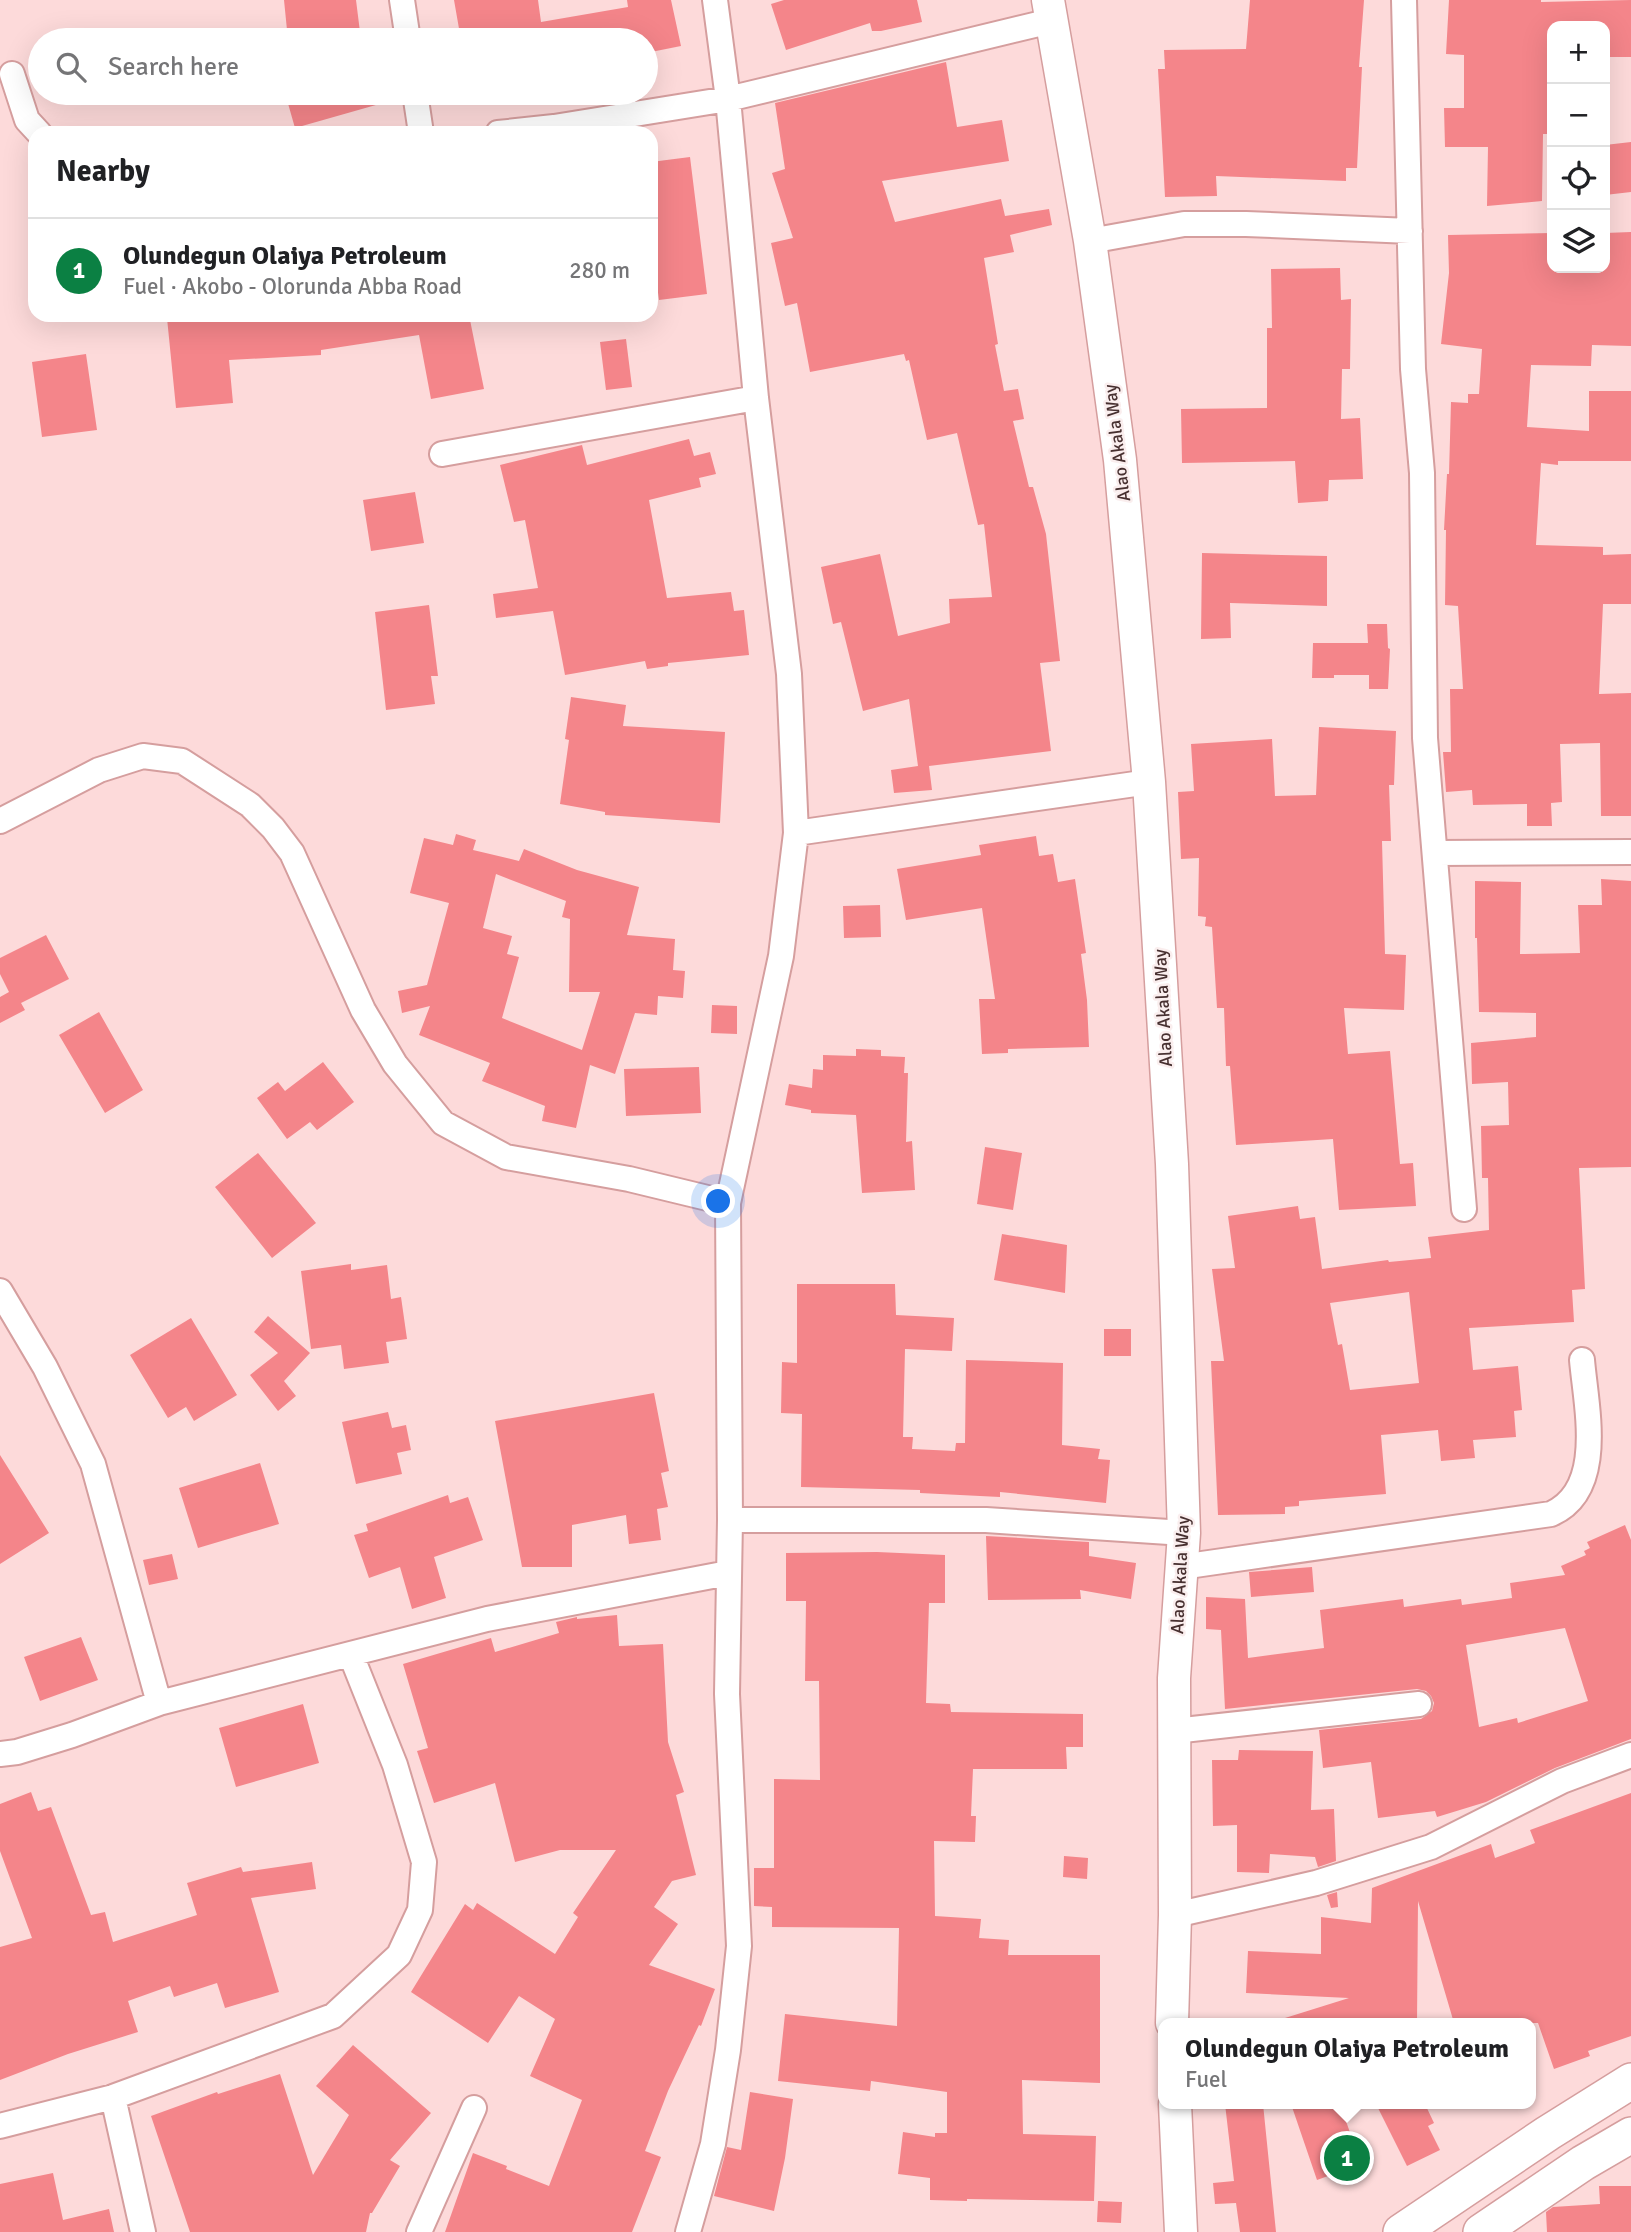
<!DOCTYPE html>
<html lang="en">
<head>
<meta charset="utf-8">
<style>
	:root { --surface:#fff; --page:#f2f2f2; --text:#202124; --muted:#757577; --line:#e0e0e0; --accent:#0b8043 }
	body { margin:0; font-family:Signika,sans-serif; background:var(--page); color:var(--text) }
	.controls { position:absolute; right:21px; top:21px; display:grid; overflow:hidden; border-radius:14px; box-shadow:0 7px 28px #0002 }
	.controls button { width:63px; height:63px; display:grid; place-items:center; padding:0; border:0; border-bottom:2px solid var(--line); background:var(--surface); color:var(--text); font:35px sans-serif }
	.you { position:absolute; left:719px; top:1202px; width:24px; height:24px; margin:-18px; border:5px solid #fff; border-radius:50%; background:#1a73e8; box-shadow:0 0 0 10px #1a73e833 }
	.badge { display:grid; place-items:center; width:46px; height:46px; border-radius:50%; background:var(--accent); color:#fff; font-size:23px; font-weight:700 }
	.pin { position:absolute; translate:-50% -50%; border:4px solid #fff; box-shadow:0 2px 7px #0006 }
	.popup { position:absolute; left:1158px; top:2018px; width:378px; height:91px; box-sizing:border-box; display:grid; place-content:center; border-radius:14px; background:var(--surface); filter:drop-shadow(0 2px 5px #0005); font-size:23px; white-space:nowrap; color:var(--muted) }
	.popup b { font-size:26px; color:var(--text) }
	.popup::after { content:''; position:absolute; left:50%; top:100%; margin-left:-14px; border:14px solid transparent; border-top-color:var(--surface) }
	.list { margin:0; padding:0; list-style:none }
	h2 { display:flex; justify-content:space-between; align-items:center; height:91px; margin:0; padding:0 28px; font-size:30px }
	h2 small { font-size:23px; font-weight:400; color:var(--muted) }
	.list li { display:grid; grid-template-columns:46px 1fr auto; gap:21px; align-items:center; box-sizing:border-box; height:105px; padding:0 28px; border-top:2px solid var(--line) }
	.list b { display:block; font-size:26px; white-space:nowrap }
	.list p { margin:0; font-size:23px; white-space:nowrap; color:var(--muted) }
	.list em { font-size:23px; font-style:normal; color:var(--muted) }
	.icon { flex:none; width:38px; height:38px; fill:none; stroke:currentColor; stroke-width:2; stroke-linecap:round; stroke-linejoin:round }
	.map { position:relative; flex:none; width:1631px; height:2232px; overflow:hidden }
	.search { position:absolute; background:var(--surface); box-shadow:0 7px 28px #0002; left:28px; top:28px; width:630px; height:77px; display:flex; align-items:center; gap:18px; box-sizing:border-box; padding:0 24px; border-radius:38px; color:var(--muted); font-size:26px }
	.panel { position:absolute; background:var(--surface); box-shadow:0 7px 28px #0002; left:28px; top:126px; width:630px; height:196px; border-radius:21px }
	.map>svg:first-child { display:block }
</style>
</head>
<body>
<div class="map">
<svg width="1631" height="2232" viewBox="0 0 1631 2232">
	<rect width="100%" height="100%" fill="#fddada"/>
	<path fill="#f4858a" fill-rule="evenodd" d="M284,0H356L361,40H288Z
		M454,0H538L541,22L628,7L627,0H671L681,46L646,53V40H461Z
		M784,0H917L922,22L881,31H872L870,23L786,50L771,4Z
		M1250,0H1364L1359,67H1362L1357,168H1346V181L1216,176L1217,196L1165,197L1158,69H1165L1164,50L1246,49Z
		M1449,0H1541V2L1631,0V57H1605V26H1552V134H1543L1542,201L1487,206L1488,147H1445L1444,108H1464V55L1446,54Z
		M946,62L957,127L1002,120L1009,161L882,181L895,222L1001,199L1005,216L1049,209L1052,225L1010,235L1014,252L984,258L998,344L995,345L1004,391L1018,389L1024,419L1013,421L1029,487H1033L1046,534L1060,661L1040,663L1051,751L929,766L932,790L894,793L891,770L918,766L909,699L863,711L841,622L833,624L821,567L880,554L898,636L950,623L949,599L992,597L984,524L978,525L957,433L927,440L909,360L906,361L904,354L810,372L797,303L785,306L771,243L793,238L772,173L785,169L775,103Z
		M285,93H396L397,99L295,128Z
		M1631,142V192L1605,195V145Z
		M690,157L707,294L659,300L651,240V162Z
		M1631,232V346L1592,345L1591,366L1531,365L1527,427L1589,431V391H1631V461H1558V465L1541,463L1536,545L1603,547V555L1631,554V604H1603L1599,694L1631,693V816H1601L1600,743L1560,744L1562,802L1551,803L1552,826H1527V804L1473,805L1472,790L1446,792L1443,752H1451L1450,689H1463L1458,606L1445,605L1446,530H1444L1447,474H1449L1451,402L1468,403V394H1479L1482,349L1441,344L1449,273L1448,235L1552,233V268H1605V233Z
		M1340,268L1341,300L1351,299L1350,369H1342L1341,419L1360,418L1363,479L1329,480L1328,501L1298,503L1295,461L1182,463L1181,409L1267,408V328H1272L1271,269Z
		M197,315H224L225,319L293,315H469L484,389L431,399L419,335L321,350V355L229,360L233,403L176,408L167,318Z
		M626,339L632,387L606,390L600,342Z
		M86,354L97,430L42,437L32,362Z
		M689,439L694,456L710,452L716,474L699,478L701,487L649,500L667,598L731,592L734,611L744,610L749,655L668,663V666L647,669L645,661L565,675L553,611L496,618L493,594L538,588L525,520L514,522L500,465L582,445L587,465Z
		M415,492L424,543L371,551L363,500Z
		M1202,553L1327,556V606L1230,603L1231,638L1201,639Z
		M429,605L438,676H431L435,704L386,710L375,612Z
		M1367,624H1387L1388,648L1390,649L1388,689H1369V675H1334V678H1312L1313,643H1368Z
		M571,697L626,705L623,726L725,732L720,823L605,815V812L560,804L569,740L565,739Z
		M1319,727L1396,731L1394,785H1389L1391,841H1382L1385,954L1406,955L1404,1010L1344,1008L1348,1054L1390,1051L1400,1164L1413,1163L1416,1206L1339,1210L1333,1139L1236,1145L1230,1066H1226L1224,1008H1217L1212,927L1205,926L1206,917L1198,916L1199,858L1181,859L1178,792L1194,791L1191,744L1272,739L1275,796L1316,795Z
		M456,834L476,840L473,850L519,861L524,849L577,870L639,887L627,935L675,939L673,970L685,971L683,998L658,996L657,1015L635,1013L615,1074L590,1065L576,1128L542,1121L545,1106L482,1081L490,1063L419,1035L430,1006L402,1013L398,991L427,985L449,903L410,893L424,838L453,845ZM496,874L566,901L562,917L570,919L569,992H600L582,1050L502,1018L519,957L507,954L512,936L483,928Z
		M1036,836L1039,856L1053,854L1058,882L1075,879L1086,953L1081,954L1087,1000L1089,1047L1008,1049V1053L982,1054L979,999H995L982,908L906,920L897,869L981,855L979,845Z
		M1601,879L1631,881V1167L1579,1168L1585,1289L1572,1290L1574,1322L1469,1328L1473,1370L1518,1366L1522,1410L1514,1411L1516,1437L1473,1440L1475,1458L1441,1461L1438,1430L1381,1435L1386,1494L1299,1501V1506L1285,1507V1514L1218,1515L1211,1361H1224L1212,1269L1235,1268L1228,1216L1298,1206L1300,1219L1315,1217L1322,1269L1388,1260L1389,1262L1431,1258L1428,1237L1489,1230L1488,1178H1482L1481,1126L1509,1125L1508,1082L1472,1084L1471,1043L1536,1037V1013L1479,1012L1477,938H1475V881L1521,882L1520,954L1580,953L1578,905H1602ZM1409,1292L1419,1383L1350,1390L1342,1344L1338,1345L1330,1303Z
		M880,905L881,937L844,938L843,906Z
		M46,935L69,979L21,1003L25,1010L0,1023V997L9,992L0,974V958Z
		M712,1005L737,1006V1034L711,1033Z
		M99,1012L143,1090L105,1113L59,1035Z
		M856,1049L881,1050V1056L905,1057L904,1073H908L906,1142L912,1141L915,1190L862,1193L856,1115L811,1113V1110L785,1105L789,1084L812,1088L813,1069L823,1070V1055L856,1056Z
		M323,1062L354,1102L317,1130L310,1122L287,1139L257,1098L278,1082L285,1091Z
		M699,1067L701,1113L626,1116L624,1069Z
		M985,1147L1022,1153L1013,1210L977,1204Z
		M258,1153L316,1223L272,1258L215,1187Z
		M1002,1234L1067,1245L1065,1293L994,1280Z
		M351,1264V1270L387,1265L391,1299L401,1297L407,1339L386,1342L389,1363L344,1369L341,1345L311,1349L301,1271Z
		M797,1284H895L896,1315L954,1318L952,1351L905,1349L903,1437H913L912,1449L955,1451L956,1443H965L966,1360L1063,1363L1062,1445L1100,1449L1098,1459L1110,1460L1106,1503L1000,1492V1497L920,1493V1490L801,1487L802,1414L781,1413L782,1362L797,1363Z
		M268,1316L310,1353L284,1381L296,1396L278,1411L250,1375L278,1353L254,1332Z
		M191,1318L237,1395L194,1421L186,1407L168,1418L130,1355Z
		M1104,1329H1131V1356H1104Z
		M654,1393L669,1471L661,1473L668,1507L657,1509L661,1540L629,1544L626,1515L572,1525V1567H522L495,1421Z
		M388,1412L392,1428L406,1425L411,1450L397,1453L402,1474L356,1484L342,1422Z
		M0,1455L49,1533L0,1564Z
		M260,1463L279,1524L198,1548L179,1488Z
		M448,1495L450,1503L468,1497L483,1540L434,1557L446,1598L412,1609L400,1567L369,1578L354,1535L368,1531L366,1524Z
		M1625,1525L1631,1540V1739L1555,1768L1486,1802L1437,1817L1435,1811L1378,1818L1371,1762L1323,1768L1319,1730L1421,1719L1432,1711L1434,1703L1431,1696L1426,1691L1417,1689L1225,1709L1221,1630L1206,1629V1597L1245,1599L1248,1658L1324,1648L1320,1610L1403,1599L1404,1607L1461,1599L1462,1605L1512,1598L1510,1583L1565,1575L1561,1566L1586,1555L1584,1551L1590,1548L1587,1542ZM1565,1628L1588,1701L1518,1723L1517,1718L1479,1727L1466,1645Z
		M986,1536L1089,1542V1556L1136,1563L1131,1599L1080,1590L1081,1599L988,1600Z
		M877,1552L945,1555V1603H929L926,1703L950,1704L951,1712L1083,1714V1747H1066L1067,1769H973L971,1816H976L975,1842L934,1841L935,1916L981,1919L979,1938L1009,1940L1008,1955H1100V2083L1022,2080L1023,2134L1096,2136L1094,2201L967,2199V2201L930,2200V2178L898,2174L903,2132L935,2137V2133H947V2092L871,2081L870,2091L778,2081L785,2014L897,2026L899,1928L772,1927V1907L754,1906V1868H774V1779L820,1780L819,1681H805L806,1601H786V1553Z
		M172,1554L178,1579L149,1585L143,1560Z
		M1312,1567L1314,1592L1251,1597L1249,1572Z
		M617,1615L619,1646L663,1644L668,1742L684,1792L676,1795L696,1875L672,1881L654,1907L678,1924L649,1965L715,1989L701,2026L699,2025L668,2091L645,2151L661,2157L632,2232H445L473,2153L507,2166L506,2169L549,2186L582,2100L530,2076L555,2019L519,1996L488,2043L411,1992L465,1904L473,1910L477,1903L555,1954L578,1917L573,1913L616,1850H560L515,1862L495,1783L434,1803L417,1751L428,1748L403,1664L491,1638L495,1652L559,1633L556,1622L577,1617V1619Z
		M81,1637L98,1680L40,1701L24,1657Z
		M303,1704L319,1763L236,1787L219,1728Z
		M1239,1750L1313,1751L1311,1810L1334,1809L1336,1861L1318,1867L1315,1857L1270,1854L1269,1873L1237,1872V1825L1213,1826L1212,1760H1238Z
		M31,1792L38,1811L51,1807L91,1915L105,1912L113,1942L197,1915L187,1883L241,1867L243,1872L312,1862L316,1889L251,1898L279,1992L225,2008L217,1983L174,1997L170,1986L128,2001L138,2032L68,2054L0,2080V1947L32,1938L0,1851V1804Z
		M1631,1793V2036L1588,2051L1590,2056L1554,2069L1538,2023H1454L1418,1901L1417,2023H1285V2018L1349,1998L1246,1993L1248,1951L1321,1954V1917L1371,1923L1372,1888L1491,1844L1495,1858L1535,1843L1530,1830Z
		M1064,1856L1088,1858L1087,1879L1063,1877Z
		M1337,1892L1338,1907L1331,1908L1327,1895Z
		M353,2045L431,2113L390,2160L400,2166L372,2213H370L366,2232H190L151,2116L217,2092L218,2094L280,2074L313,2175L349,2115L316,2086Z
		M750,2092L793,2099L785,2158L774,2211L714,2196L727,2147L741,2150Z
		M1225,2104H1263L1276,2232H1240L1236,2203L1215,2204L1213,2183L1234,2181Z
		M1291,2104H1340L1361,2164L1317,2180Z
		M1376,2104H1425L1434,2123L1428,2126L1440,2150L1407,2166Z
		M53,2173L63,2220L109,2209L114,2232H0V2184Z
		M1599,2186H1631V2232H1547L1546,2212L1553,2207L1600,2204Z
		M1098,2201L1122,2202L1121,2223L1097,2222Z"/>
	<g fill="none" stroke-linecap="round" stroke-linejoin="round">
		<defs>
			<path id="minor" d="M402,0L408,40
				M1404,0L1413,369L1422,473L1425,738L1464,1209
				M12,74L27,120L39,133
				M415,93L421,133
				M498,133L554,127L728,99L1051,21
				M1090,241L1184,224H1246L1410,231
				M442,454L756,398
				M0,821L99,770L143,756L182,761L250,805L273,828L292,853L363,1010L395,1064L443,1123L506,1157L629,1179L728,1203
				M796,833L1149,782
				M1436,853L1631,852
				M0,1291L45,1367L93,1464L159,1703
				M730,1520H986L1184,1533
				M1181,1567L1551,1514C1606,1490 1586,1407 1582,1360
				M1174,1731L1419,1704
				M0,1754L17,1752L72,1735L159,1703L487,1619L728,1573
				M1175,1915L1316,1883L1431,1847L1562,1781L1631,1755
				M113,2097L143,2232
				M0,2126L113,2097L333,2016L399,1955L420,1910L424,1862L395,1765L351,1655
				M419,2232L474,2108
				M688,2232L713,2144L728,2050L739,1946L727,1694L730,1520L728,1203L781,956L796,833L789,674L756,398L728,99L715,0"/>
			<path id="tertiary" d="M1048,0L1090,241L1120,460L1149,782L1172,1164L1184,1533L1174,1678L1175,1915L1172,2023
				M1175,2104L1181,2232"/>
			<path id="secondary" d="M1401,2232L1548,2133L1631,2081
				M1481,2232L1583,2163L1631,2135"/>
		</defs>
		<use href="#minor" stroke="#d59e9e" stroke-width="28"/>
		<use href="#tertiary" stroke="#d59e9e" stroke-width="35"/>
		<use href="#secondary" stroke="#d59e9e" stroke-width="38"/>
		<use href="#minor" stroke="#fff" stroke-width="24"/>
		<use href="#tertiary" stroke="#fff" stroke-width="32"/>
		<use href="#secondary" stroke="#fff" stroke-width="35"/>
	</g>
	<g text-anchor="middle" stroke-width="5" stroke-linejoin="round" paint-order="stroke">
		<g font-size="18" fill="#473030" stroke="#faeeee">
			<text transform="translate(1117 443) rotate(-97)" y="6">Alao Akala Way</text>
			<text transform="translate(1163 1008) rotate(-93)" y="6">Alao Akala Way</text>
			<text transform="translate(1180 1575) rotate(-87)" y="6">Alao Akala Way</text>
		</g>
	</g>
</svg>
<div class="controls">
<button>+</button>
<button>−</button>
<button><svg class="icon" aria-label="locate" viewBox="0 0 24 24"><circle cx="12" cy="12" r="6"/><path d="M12 2v4M12 18v4M2 12h4M18 12h4"/></svg></button>
<button><svg class="icon" aria-label="layers" viewBox="0 0 24 24"><path d="M12 4l9 5-9 5-9-5zM3 14l9 5 9-5"/></svg></button>
</div>
<div class="you"></div>
<div class="pin badge" style="left:1347px;top:2158px">1</div>
<div class="popup"><b>Olundegun Olaiya Petroleum</b>Fuel</div>
<div class="search"><svg class="icon" aria-label="search" viewBox="0 0 24 24"><circle cx="10" cy="10" r="6"/><path d="M15 15l6 6"/></svg>Search here</div>
<section class="panel">
<h2>Nearby<small></small></h2>
<ul class="list">
<li><span class="badge">1</span><div><b>Olundegun Olaiya Petroleum</b><p>Fuel · Akobo - Olorunda Abba Road</p></div><em>280 m</em></li>
</ul>
</section>
</div>
</body>
</html>
